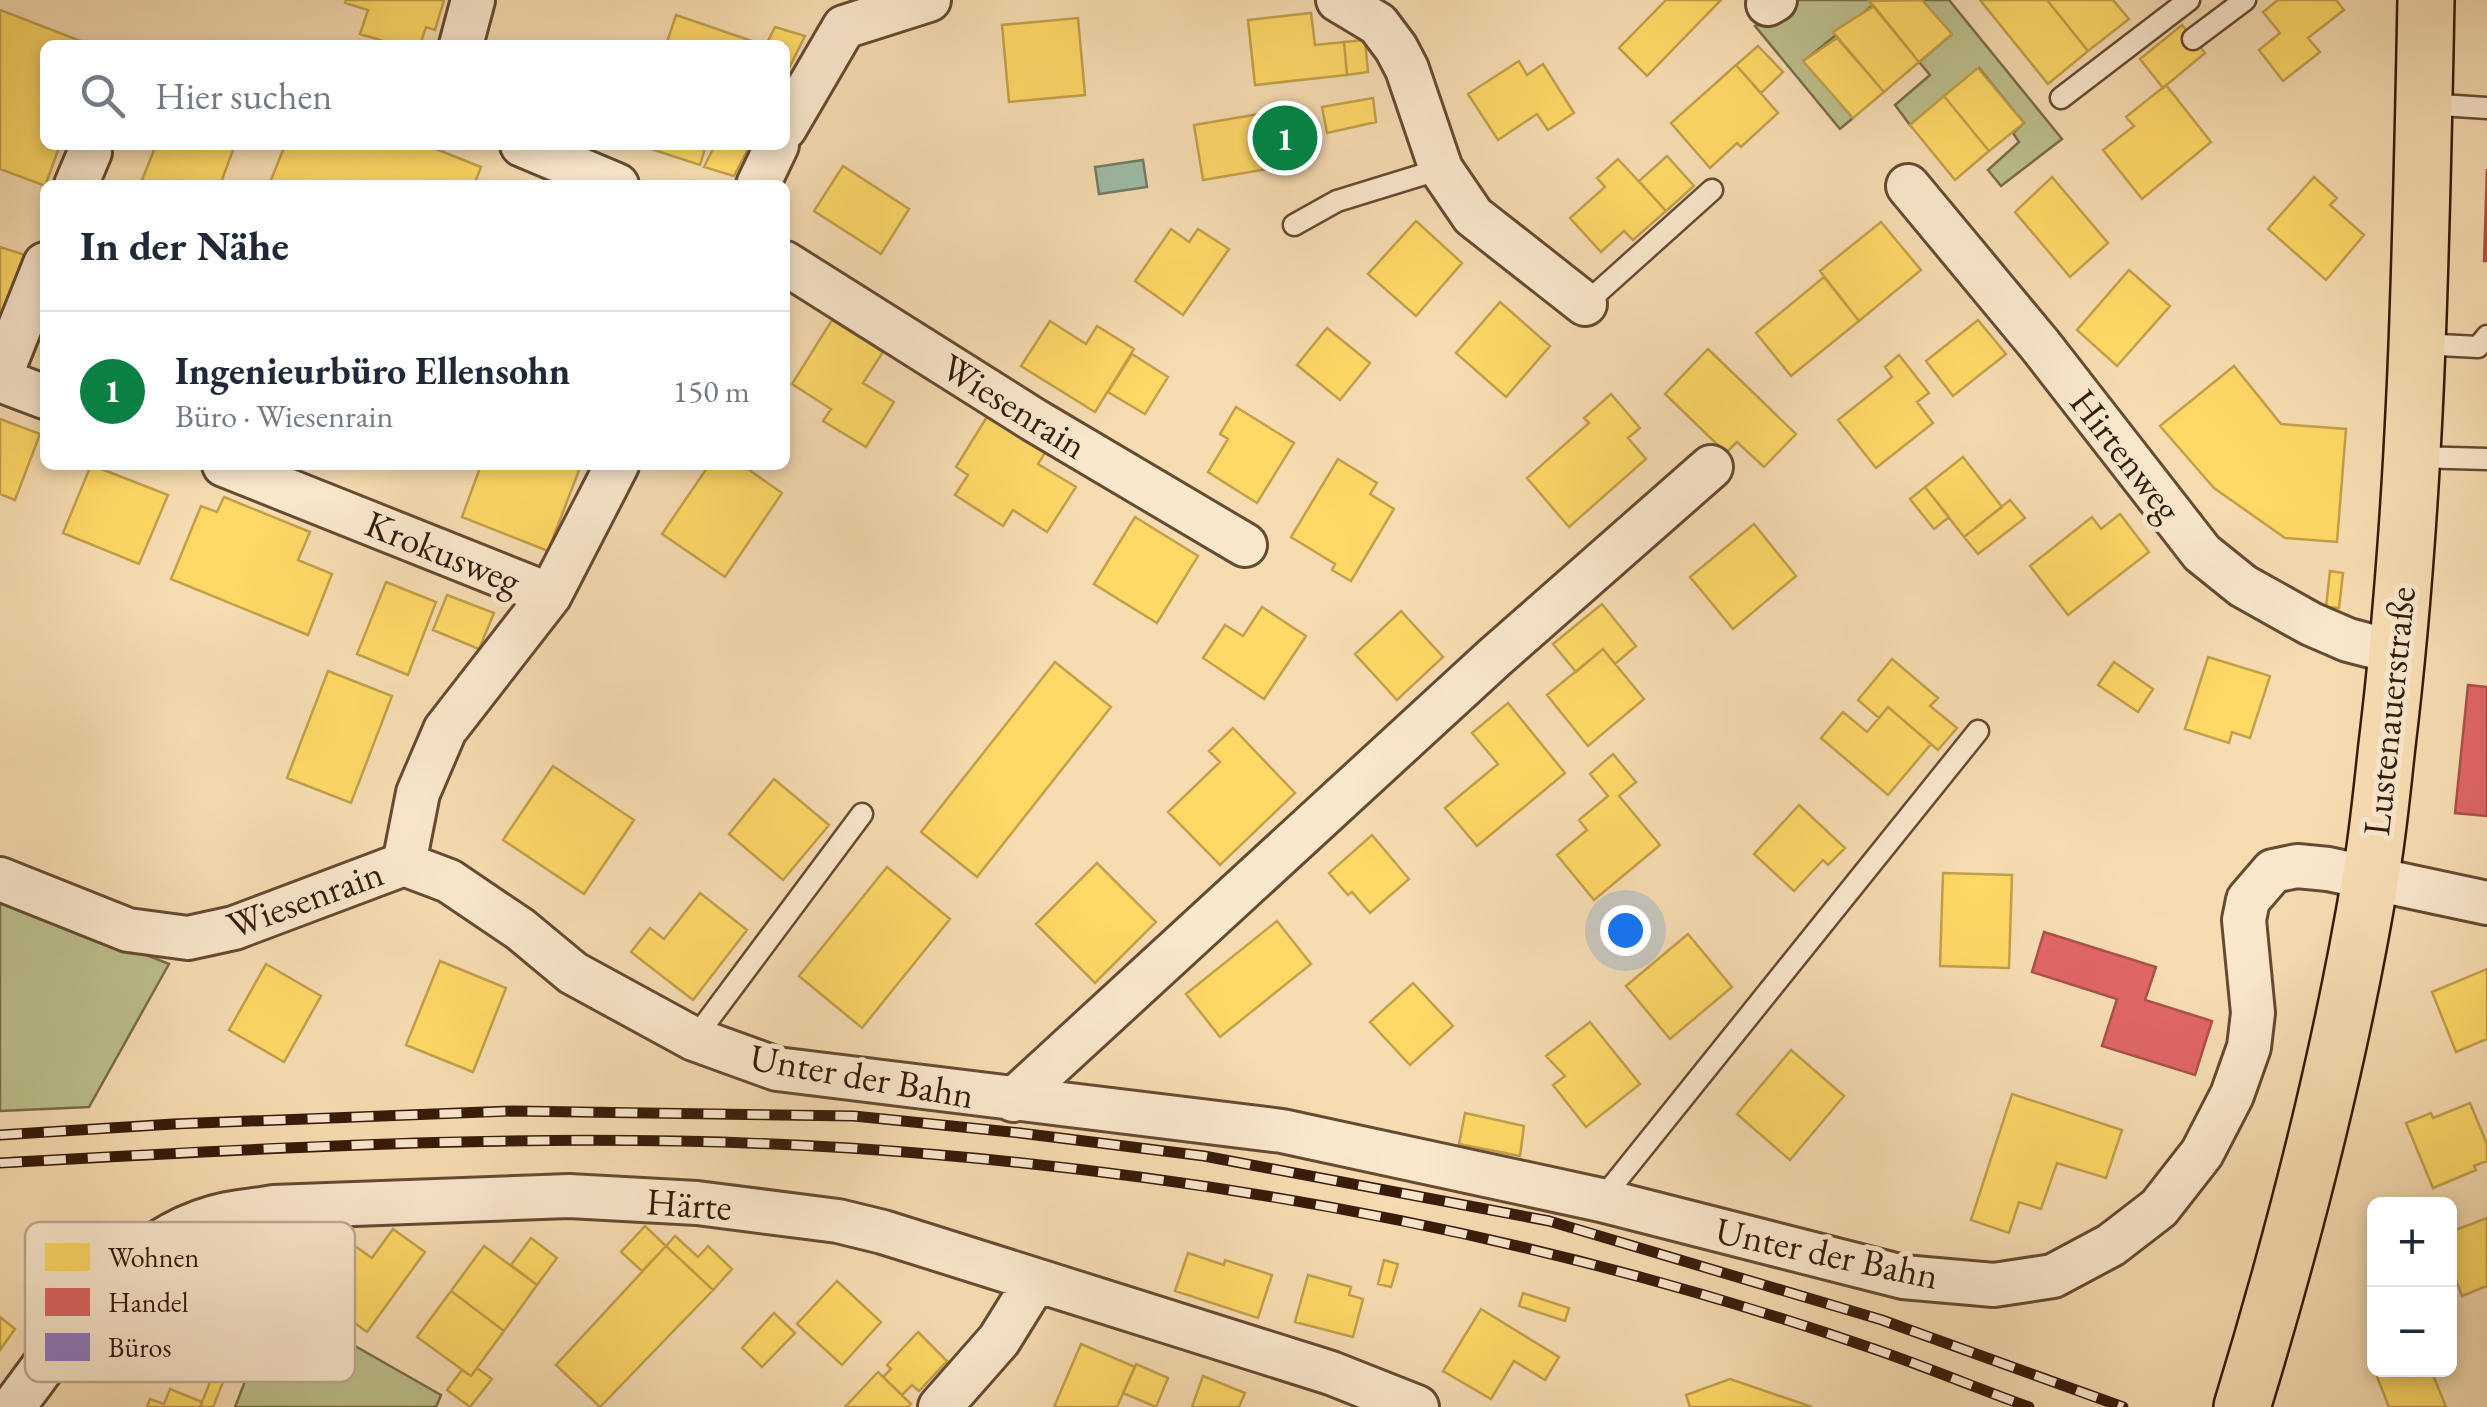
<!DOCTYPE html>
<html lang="de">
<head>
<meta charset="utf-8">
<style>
	:root { --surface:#fff; --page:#f6f6f7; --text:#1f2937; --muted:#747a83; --line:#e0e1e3; --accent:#0b8043 }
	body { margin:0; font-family:"EB Garamond",serif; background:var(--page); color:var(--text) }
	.controls { position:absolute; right:30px; bottom:30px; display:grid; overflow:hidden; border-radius:15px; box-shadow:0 5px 15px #0003 }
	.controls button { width:90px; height:90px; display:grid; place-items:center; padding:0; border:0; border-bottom:2px solid var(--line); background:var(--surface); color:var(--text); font:50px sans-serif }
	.you { position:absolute; left:1625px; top:930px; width:35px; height:35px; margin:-25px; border:8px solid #fff; border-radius:50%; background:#1a73e8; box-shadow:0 0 0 15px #1a73e833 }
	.badge { display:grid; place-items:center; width:65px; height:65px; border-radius:50%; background:var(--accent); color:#fff; font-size:32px; font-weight:700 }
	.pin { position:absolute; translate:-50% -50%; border:5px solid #fff; box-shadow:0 2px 10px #0006 }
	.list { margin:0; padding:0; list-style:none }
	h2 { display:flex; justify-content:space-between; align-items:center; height:130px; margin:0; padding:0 40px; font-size:42px }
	h2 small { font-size:32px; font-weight:400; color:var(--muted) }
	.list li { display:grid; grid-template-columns:65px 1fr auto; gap:30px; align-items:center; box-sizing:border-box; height:160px; padding:0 40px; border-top:2px solid var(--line) }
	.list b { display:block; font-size:38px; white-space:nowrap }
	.list p { margin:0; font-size:32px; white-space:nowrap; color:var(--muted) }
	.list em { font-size:32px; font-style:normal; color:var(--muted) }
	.icon { flex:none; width:55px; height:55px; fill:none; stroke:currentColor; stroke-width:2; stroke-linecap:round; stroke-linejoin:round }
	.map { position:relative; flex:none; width:2487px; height:1407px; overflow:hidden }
	.search { position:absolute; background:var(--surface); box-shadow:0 5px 15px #0003; left:40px; top:40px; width:750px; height:110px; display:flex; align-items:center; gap:25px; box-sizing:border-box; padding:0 35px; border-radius:15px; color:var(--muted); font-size:38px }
	.panel { position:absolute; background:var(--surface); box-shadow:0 5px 15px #0003; left:40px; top:180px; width:750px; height:290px; border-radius:15px }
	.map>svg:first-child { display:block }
</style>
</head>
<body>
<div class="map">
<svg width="2487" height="1407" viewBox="0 0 2487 1407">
	<rect width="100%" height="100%" fill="#f7dcb2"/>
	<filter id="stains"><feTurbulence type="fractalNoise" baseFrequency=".002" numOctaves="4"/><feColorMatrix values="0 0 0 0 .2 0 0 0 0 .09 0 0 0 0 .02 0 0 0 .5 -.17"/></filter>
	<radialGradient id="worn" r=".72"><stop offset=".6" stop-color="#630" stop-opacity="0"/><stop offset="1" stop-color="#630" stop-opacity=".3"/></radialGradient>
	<path fill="#bcc08d" stroke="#7a6d4a" stroke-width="2.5" d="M1796,0H1879L1804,61L1853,118L1840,129L1755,26Z
		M1922,0H1949L2062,139L2001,186L1988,170L2019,142L2013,133L2024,123L1979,68L1910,125L1895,105L1930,75L1919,62L1951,35Z
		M0,897L169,964L89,1107L0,1111Z
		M276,1301L441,1395L436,1407H235Z"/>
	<path fill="#9ebca7" stroke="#757b67" stroke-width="2.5" d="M1143,160L1147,187L1099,194L1095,167Z"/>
	<path fill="#ffd966" stroke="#c3a04a" stroke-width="2.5" d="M346,0H444L435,30L426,27L420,45H396L360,34L368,10L345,3Z
		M1666,0H1721L1647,76L1619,48Z
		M1922,0L1952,34L1919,62L1869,1Z
		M1980,0H2047L2088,51L2048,84Z
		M2047,0H2113L2129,19L2088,51Z
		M2278,0H2336L2344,10L2308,38L2320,52L2283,81L2259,50L2280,33L2263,12Z
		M1874,6L1919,62L1884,92L1833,32Z
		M0,10L91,45H45V145H60L45,186L0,169Z
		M1311,13L1315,45L1344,42L1347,75L1255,85L1248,20Z
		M676,15L752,41L750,45H666Z
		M1078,18L1085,95L1009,102L1002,25Z
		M2182,25L2205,53L2163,88L2140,59Z
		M775,27L805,36L785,76V45H766Z
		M1837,38L1884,92L1853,118L1803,61Z
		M1365,40L1368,72L1347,75L1344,42Z
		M1758,46L1783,72L1761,93L1736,65Z
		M1519,61L1527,75L1543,64L1574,113L1548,130L1537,114L1498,140L1468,94Z
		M1736,65L1778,113L1741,147L1737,143L1710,168L1671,123Z
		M1978,68L2024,123L1989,151L1944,96Z
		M2166,85L2211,142L2142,199L2103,150L2134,126L2126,117Z
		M1944,96L1989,151L1955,180L1910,125Z
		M1373,98L1376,122L1327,133L1322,107Z
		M1265,113L1274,168L1203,180L1194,125Z
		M156,145H235L220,185H140Z
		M285,145H426L481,167L474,185H269Z
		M639,145H706L700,165Z
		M715,145H750L734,176L704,167Z
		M1667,156L1694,186L1666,211L1639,181Z
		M1618,159L1666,211L1633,240L1624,231L1601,252L1570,218L1605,187L1597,178Z
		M843,166L909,209L881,254L814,211Z
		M2052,177L2108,243L2070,277L2015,212Z
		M2314,177L2337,198L2330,205L2364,235L2326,280L2268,229Z
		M1416,221L1462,263L1416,316L1368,274Z
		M1881,222L1921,270L1859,321L1820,271Z
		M1171,229L1189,242L1198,229L1229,249L1183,315L1135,281Z
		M0,247L31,257L0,339Z
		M2129,270L2170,306L2117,366L2077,330Z
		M1824,277L1859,321L1791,376L1756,333Z
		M1500,302L1550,346L1506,397L1456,353Z
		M832,320L883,352L863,383L894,402L866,447L823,421L831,409L792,384Z
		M1978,320L2006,354L1953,396L1926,361Z
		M1050,321L1086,344L1097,326L1134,349L1095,412L1021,366Z
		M1327,328L1370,363L1340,400L1297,365Z
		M1708,349L1796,434L1764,467L1737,442L1726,453L1665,394Z
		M1132,354L1168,377L1145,414L1108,392Z
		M1899,355L1929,393L1917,402L1933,423L1876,468L1838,420L1892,377L1885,367Z
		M2234,366L2281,424L2346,429L2337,542L2285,538L2214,488L2160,426Z
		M1611,394L1640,428L1628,438L1646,459L1569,527L1527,478L1589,423L1584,418Z
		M1236,407L1294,443L1257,503L1208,472L1228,439L1220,434Z
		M988,415L1046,451L1038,464L1076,487L1047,532L1013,510L1003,526L955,495L968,475L956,467Z
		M0,419L40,434L15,500L0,494Z
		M1963,457L2002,507L1964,537L1925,487Z
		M1338,459L1377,483L1370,494L1394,509L1351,581L1332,570L1335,564L1291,537Z
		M91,465L168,495L139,564L63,533Z
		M481,465H581L548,551L462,517Z
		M709,465H742L782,493L725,577L662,534Z
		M1925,487L1949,517L1934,529L1910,499Z
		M224,497L310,532L298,560L332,574L308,635L171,579L201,506L217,512Z
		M2010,500L2025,518L1978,554L1964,537Z
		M2120,514L2149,552L2068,615L2030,566L2092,517L2101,529Z
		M1135,517L1198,556L1157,623L1094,584Z
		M1754,524L1796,576L1733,629L1690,577Z
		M2330,571L2343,573L2339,608L2326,607Z
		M386,582L436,602L408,675L357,654Z
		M447,595L494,613L479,649L433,630Z
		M1602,604L1636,646L1615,664L1603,649L1576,672L1553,644Z
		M1262,607L1306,636L1264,699L1203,658L1225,625L1243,636Z
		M1401,611L1443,657L1397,700L1355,654Z
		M1603,649L1644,699L1588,746L1547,695Z
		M2208,657L2270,676L2250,738L2232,732L2229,743L2185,729Z
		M1892,659L1938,698L1930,706L1957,728L1938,750L1888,707L1879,718L1858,700Z
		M1055,662L1111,707L977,877L921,832Z
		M2114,662L2153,689L2138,712L2098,685Z
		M328,671L392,696L351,803L287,778Z
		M1508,703L1565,773L1477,846L1445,808L1498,764L1472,733Z
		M1888,707L1931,744L1888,795L1821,738L1843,712L1867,732Z
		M1233,728L1295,793L1220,865L1168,812L1220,762L1209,751Z
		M1613,754L1636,782L1619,796L1660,845L1594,900L1557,855L1587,830L1579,820L1608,796L1590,774Z
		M553,766L634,820L584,894L503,840Z
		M774,779L829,825L783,880L729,834Z
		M1799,805L1845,848L1828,865L1823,860L1794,891L1754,854Z
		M1372,835L1409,879L1370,913L1352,892L1348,895L1329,873Z
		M1097,863L1156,922L1095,983L1036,924Z
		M887,867L950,919L862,1028L799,976Z
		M1943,873L2012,875L2009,968L1940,966Z
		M700,893L747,930L693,1000L631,952L650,928L664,939Z
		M1277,921L1311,964L1220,1037L1186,994Z
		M1688,934L1732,987L1670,1039L1626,986Z
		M440,961L506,988L473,1072L406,1045Z
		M266,964L321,996L284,1062L229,1030Z
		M2487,969V1039L2456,1052L2432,992Z
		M1413,983L1453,1026L1410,1065L1370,1022Z
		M1590,1022L1640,1084L1586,1127L1553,1085L1565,1076L1546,1056Z
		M1791,1050L1844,1096L1790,1160L1737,1114Z
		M2012,1094L2122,1130L2106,1178L2057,1163L2041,1209L2019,1202L2009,1233L1971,1220Z
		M2470,1103L2487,1144V1161L2474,1166L2476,1170L2433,1188L2406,1123L2431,1113L2433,1118Z
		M1465,1113L1524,1126L1520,1156L1459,1144Z
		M2487,1218V1286L2462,1296L2450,1265V1232Z
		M645,1226L666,1246L642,1271L621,1252Z
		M393,1229L425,1252L367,1332L309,1290L345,1239L372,1258Z
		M675,1236L698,1257L708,1246L732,1269L713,1290L666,1246Z
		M531,1238L557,1258L537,1285L511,1265Z
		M484,1246L537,1285L504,1331L451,1291Z
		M666,1246L713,1290L600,1407L556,1365Z
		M1188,1253L1224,1265L1225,1260L1272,1275L1258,1318L1175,1291Z
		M1384,1260L1398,1264L1391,1287L1378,1284Z
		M220,1262L264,1280L213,1407H200L236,1317L204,1303Z
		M1308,1275L1351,1287L1349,1295L1363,1299L1353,1337L1295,1322Z
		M837,1281L881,1322L842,1365L797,1324Z
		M451,1291L504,1331L471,1376L417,1337Z
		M1523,1293L1569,1308L1565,1321L1519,1306Z
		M1481,1309L1559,1357L1545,1380L1514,1361L1491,1399L1443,1371Z
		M774,1313L795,1333L762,1367L742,1348Z
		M0,1317L15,1329L0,1350Z
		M918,1332L947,1361L919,1391L912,1385L902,1395L883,1377L891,1369L887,1365Z
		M1081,1344L1135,1367L1117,1407H1054Z
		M1136,1364L1168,1378L1156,1407L1123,1393Z
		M477,1368L492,1379L470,1407L447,1390L462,1370L471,1376Z
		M2386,1370H2431L2446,1407H2389L2376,1374Z
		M878,1372L911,1404L908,1407H845Z
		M1203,1376L1245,1393L1239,1407H1192Z
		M1730,1379L1812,1407H1690L1686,1395Z
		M170,1389L202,1402L200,1407H147L150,1399L164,1404Z"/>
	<path fill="#e06666" stroke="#ad4f4a" stroke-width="2.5" d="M2487,169V261H2484Z
		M2468,685L2487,687V816L2455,813Z
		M2044,932L2156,967L2145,1000L2212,1021L2195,1075L2102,1046L2117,999L2032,972Z"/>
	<path fill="#8e7cc3" stroke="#745f8b" stroke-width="2.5" d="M1300,110L1309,162L1274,168L1266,116Z"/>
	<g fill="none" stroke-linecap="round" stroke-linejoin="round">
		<defs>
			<path id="lane" d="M2193,39L2245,0
				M2061,98L2189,0
				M2425,104L2487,108
				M1294,225L1337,201L1441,169
				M1585,304L1712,190
				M2420,344L2478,347L2487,336
				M2414,457L2487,459
				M694,1039L862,814
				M1601,1200L1978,731"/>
			<path id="street" d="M1338,0L1378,24L1396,48L1407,69L1441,169L1473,216L1585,304
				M1768,4L1775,0
				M461,45L473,0
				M785,128L844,27L929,0
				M522,145L617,185
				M76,185L90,152
				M758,185L777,145
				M1908,186L2040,345L2202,553L2243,586L2311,624L2348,640L2398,653
				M785,263L1034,420L1245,545
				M0,377L45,264
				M0,380L45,397
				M224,465L550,595
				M404,864L449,881L520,929L573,973L694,1039L777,1069L1282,1131L1601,1200L1903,1277L1994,1285L2053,1276L2111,1245L2159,1208L2202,1153L2232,1095L2249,1047L2253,1013L2244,920L2248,900L2273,871L2297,866L2328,869L2487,903
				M0,879L128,930L188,938L234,928L404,864L418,793L445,730L550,595L617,465
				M1013,1100L1495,657L1711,467
				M13,1407C72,1331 125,1235 227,1214C242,1211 258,1210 273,1207L569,1196L697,1203L838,1221L883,1232L1331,1373L1417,1407
				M940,1407L999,1340L1035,1282"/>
			<path id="primary" d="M2242,1407C2295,1234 2340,1059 2370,880C2378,835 2382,790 2387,745C2417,498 2421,249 2426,0"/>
		</defs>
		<use href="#lane" stroke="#674a32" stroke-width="25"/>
		<use href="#street" stroke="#674a32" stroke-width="48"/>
		<use href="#primary" stroke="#371a08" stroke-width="60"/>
		<use href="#lane" stroke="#fae8cd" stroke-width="20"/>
		<use href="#street" stroke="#fae8cd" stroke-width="42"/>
		<use href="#primary" stroke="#f7dcb2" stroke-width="55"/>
		<defs>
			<path id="rail" d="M0,1135L173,1124L513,1111L854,1116L1020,1133L1204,1156L1549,1221L1882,1320L2123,1407
				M0,1163C282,1147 566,1130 849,1148C1196,1171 1545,1235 1874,1349C1926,1367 1977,1388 2029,1407"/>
		</defs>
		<use href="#rail" stroke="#371a08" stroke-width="11"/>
		<use href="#rail" stroke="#fae8cd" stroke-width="8" stroke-dasharray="22" stroke-linecap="butt"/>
	</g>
	<g text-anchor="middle" stroke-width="10" stroke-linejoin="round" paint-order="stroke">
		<g font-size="38" fill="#371a08" stroke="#fae8cd">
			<text transform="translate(1014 406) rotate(32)" y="13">Wiesenrain</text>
			<text transform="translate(2126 455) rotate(52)" y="13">Hirtenweg</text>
			<text transform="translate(443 552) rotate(22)" y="13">Krokusweg</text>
			<text transform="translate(2389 711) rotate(-84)" y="13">Lustenauerstraße</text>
			<text transform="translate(305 899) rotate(-20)" y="13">Wiesenrain</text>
			<text transform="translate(862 1076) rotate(10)" y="13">Unter der Bahn</text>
			<text transform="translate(689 1204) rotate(4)" y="13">Härte</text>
			<text transform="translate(1827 1253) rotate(12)" y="13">Unter der Bahn</text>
		</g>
	</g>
	<rect x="25" y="1222" width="330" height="160" rx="15" fill="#fae8cd" stroke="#c0aa92" stroke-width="2.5"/>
	<rect x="45" y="1243" width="45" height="28" fill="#ffd966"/>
	<rect x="45" y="1288" width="45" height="28" fill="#e06666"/>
	<rect x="45" y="1333" width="45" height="28" fill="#8e7cc3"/>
	<g font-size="28" fill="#371a08">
		<text x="108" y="1267">Wohnen</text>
		<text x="108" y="1312">Handel</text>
		<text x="108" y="1357">Büros</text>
	</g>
	<rect width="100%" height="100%" filter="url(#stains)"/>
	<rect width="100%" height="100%" fill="url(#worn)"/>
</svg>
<div class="controls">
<button>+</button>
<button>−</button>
</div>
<div class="you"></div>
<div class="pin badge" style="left:1285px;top:138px">1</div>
<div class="search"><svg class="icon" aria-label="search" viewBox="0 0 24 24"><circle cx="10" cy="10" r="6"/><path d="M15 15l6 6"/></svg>Hier suchen</div>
<section class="panel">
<h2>In der Nähe<small></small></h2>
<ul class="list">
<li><span class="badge">1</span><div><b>Ingenieurbüro Ellensohn</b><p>Büro · Wiesenrain</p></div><em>150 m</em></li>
</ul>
</section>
</div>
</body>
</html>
